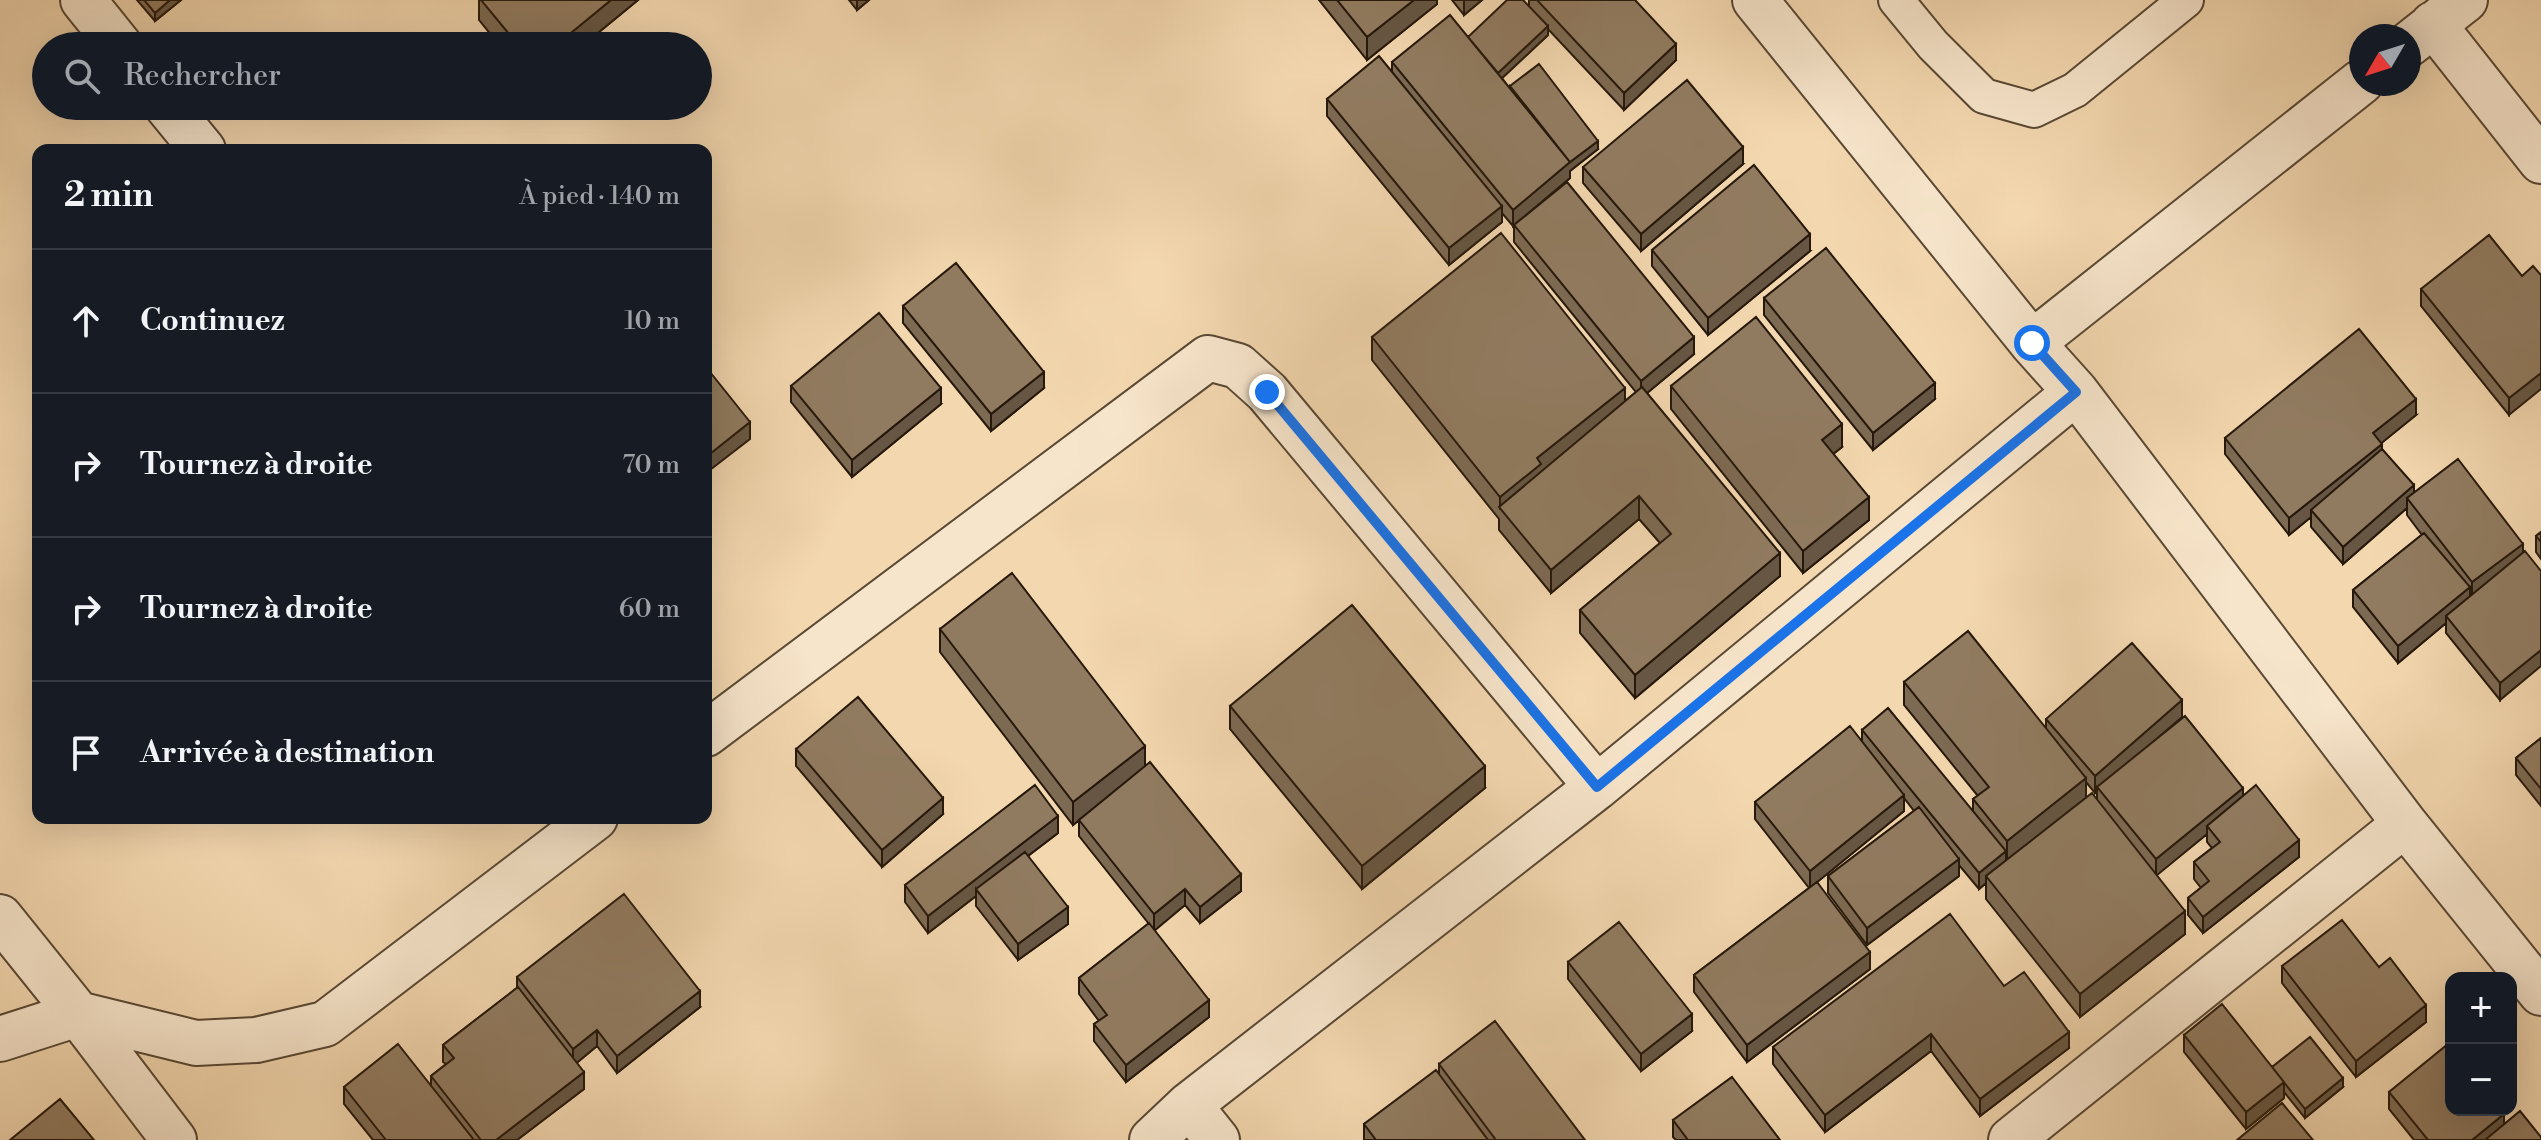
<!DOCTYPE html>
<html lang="fr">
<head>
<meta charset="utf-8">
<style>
	:root { --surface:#171b24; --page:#242831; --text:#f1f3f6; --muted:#9ea1a6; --line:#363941 }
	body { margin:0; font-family:"Libre Bodoni",serif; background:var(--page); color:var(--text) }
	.controls { position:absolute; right:24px; bottom:24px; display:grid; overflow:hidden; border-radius:16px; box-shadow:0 8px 32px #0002 }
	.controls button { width:72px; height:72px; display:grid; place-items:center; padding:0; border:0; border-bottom:2px solid var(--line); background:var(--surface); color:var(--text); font:40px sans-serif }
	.compass { position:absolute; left:2349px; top:24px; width:72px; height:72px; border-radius:50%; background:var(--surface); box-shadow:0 8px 32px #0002; rotate:231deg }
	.stop { position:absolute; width:24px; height:24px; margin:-18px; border:6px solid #1a73e8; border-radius:50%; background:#fff }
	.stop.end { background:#1a73e8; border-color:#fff; box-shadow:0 2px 8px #0008 }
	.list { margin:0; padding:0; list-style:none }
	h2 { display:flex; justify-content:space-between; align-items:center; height:104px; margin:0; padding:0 32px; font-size:34px }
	h2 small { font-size:26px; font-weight:400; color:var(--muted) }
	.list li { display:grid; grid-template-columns:52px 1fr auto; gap:24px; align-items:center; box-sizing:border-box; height:144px; padding:0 32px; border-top:2px solid var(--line) }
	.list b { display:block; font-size:30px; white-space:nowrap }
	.list em { font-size:26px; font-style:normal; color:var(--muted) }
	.icon { flex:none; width:44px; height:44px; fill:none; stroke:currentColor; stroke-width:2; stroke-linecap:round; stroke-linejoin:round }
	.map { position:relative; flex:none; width:2541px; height:1140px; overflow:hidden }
	.search { position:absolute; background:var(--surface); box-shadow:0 8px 32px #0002; left:32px; top:32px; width:680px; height:88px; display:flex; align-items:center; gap:20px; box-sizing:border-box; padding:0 28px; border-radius:44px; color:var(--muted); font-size:30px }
	.panel { position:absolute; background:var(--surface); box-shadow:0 8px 32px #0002; left:32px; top:144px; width:680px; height:680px; border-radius:16px }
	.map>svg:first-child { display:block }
</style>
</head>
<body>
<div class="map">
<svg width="2541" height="1140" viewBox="0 0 2541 1140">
	<rect width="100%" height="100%" fill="#f3d7af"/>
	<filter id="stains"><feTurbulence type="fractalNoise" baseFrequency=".0025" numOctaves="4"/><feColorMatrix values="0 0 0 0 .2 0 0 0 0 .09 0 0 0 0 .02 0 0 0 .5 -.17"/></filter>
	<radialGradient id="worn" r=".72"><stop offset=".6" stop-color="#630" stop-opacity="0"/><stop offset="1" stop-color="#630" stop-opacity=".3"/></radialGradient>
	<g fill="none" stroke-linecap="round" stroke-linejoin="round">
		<defs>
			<path id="lane" d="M1896,0L1933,45L1984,96L2034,110L2075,90L2186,0"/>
			<path id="street" d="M83,0L120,46
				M1755,0L2032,343L2076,392L2405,824L2541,993
				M2433,24L2541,161
				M2409,44L2465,0
				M167,106L203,150
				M2032,343L2361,82
				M706,734L1208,358L1238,366L1267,392L1597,787
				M0,917L78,1014L174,1140
				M0,1039L78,1014L196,1043L256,1040L325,1024L595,818
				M1189,1105L1217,1140
				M1152,1140L1189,1105L1597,787L2076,392
				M2011,1140L2405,824"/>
		</defs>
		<use href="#lane" stroke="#594834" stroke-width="38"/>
		<use href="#street" stroke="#594834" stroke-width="48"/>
		<use href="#lane" stroke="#f7e5cb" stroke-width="34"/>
		<use href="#street" stroke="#f7e5cb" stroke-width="44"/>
	</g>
	<path fill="#7d6a53" stroke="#26180b" stroke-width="2" fill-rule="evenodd" d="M137,0H181L155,21Z
		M479,0H638L582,46H500L479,20Z
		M849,0H869L857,10Z
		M1319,0H1437V4L1367,60Z
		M1452,0H1482L1464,15Z
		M1529,0H1635L1676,60L1624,110L1548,29V35L1502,78L1510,89V86L1598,149L1570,171V178L1513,226L1502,213V222L1449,265L1327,116V99L1392,71V62L1468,37L1529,6Z
		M1743,164L1641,251L1583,183V167Z
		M1514,225L1694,354L1647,393L1780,576L1635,698L1580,633V610L1660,543L1639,519L1551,593L1499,530V519L1372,360V337L1625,401L1636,392L1514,242Z
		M1652,250L1810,251L1708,335L1652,266Z
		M2522,276L2509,415L2421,306V289Z
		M1764,298L1935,399L1873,450L1764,315Z
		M903,306L1044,388L991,431L903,323Z
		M791,386L941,404L852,477L791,402Z
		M1671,386L1842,447L1833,454L1869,520L1803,573L1671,409Z
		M2416,415L2381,443L2382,449L2414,493L2523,544L2500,700L2446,633V623L2398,663L2353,607V590L2422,535L2407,515V508L2343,564L2311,527V517L2289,535L2225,454V438Z
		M2541,532V559L2536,552V536Z
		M940,629L1145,766L1241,891L1200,923L1185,905L1154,930L1209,1017L1126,1082L1094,1041V1024L1099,1021L1079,994V978L1149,924L1079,836V820L1073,825L940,652Z
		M1904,682L2046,728V719L2182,717L2161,736L2243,796L2299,857L2203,933L2188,915V898L2201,888L2194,879V862L2212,848L2207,842V834L2156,875L2185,934L2080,1017L1986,899V883L1979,889L1959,865V876L1867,945L1828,893V876L1914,811L1904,798V811L1817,882L1870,969L1747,1062L1694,992V975L1809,888L1755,819V802L1862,742V730L1973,811V799L1978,796L1904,705ZM2086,782L2095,793L2097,791V800L2086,798Z
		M1230,706L1485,788L1362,889L1230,729Z
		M2541,738V806L2516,775V758Z
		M796,749L943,814L882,867L796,766Z
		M1058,833L1028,856L1068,924L1018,960L976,906V896L928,933L905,902V885Z
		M1568,962L1692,1031L1641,1071L1568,979Z
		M2282,966L2379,967L2426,1022L2356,1077L2282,983Z
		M517,977L700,1007L617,1073L597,1046L576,1063L584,1089L517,1140H373L344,1104V1087L431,1086V1076L446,1064L443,1062V1045L517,988Z
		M2004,986L2069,1048L1980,1116L1931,1051L1825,1132L1773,1064V1047Z
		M2184,1035L2272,1067L2343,1087L2305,1118L2284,1092V1098L2246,1129L2184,1052Z
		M1439,1064L1585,1140H1364V1124L1439,1074Z
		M2389,1092L2504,1124L2541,1140H2414L2389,1109Z
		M1673,1120L1780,1140H1676L1673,1137Z"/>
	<path fill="#665643" stroke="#26180b" stroke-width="2" d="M170,0H181L155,21V13Z
		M611,0H638L582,46H555Z
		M857,0H869L857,10Z
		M1414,0H1437V4L1367,60V37Z
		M1464,0H1482L1464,15Z
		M1548,26V35L1498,82V73Z
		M1676,44V60L1624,110V93Z
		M1598,141V149L1570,171V178L1513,226V210L1570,162Z
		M1743,147V164L1641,251V234Z
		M1502,206V222L1449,265V248Z
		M1810,234V251L1708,335V318Z
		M1694,337V354L1641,398V381Z
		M1044,372V388L991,431V414Z
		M2541,373V389L2509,415V398Z
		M1935,383V399L1873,450V433Z
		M941,388V404L852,477V460Z
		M1625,388V411L1500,508V497L1537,458Z
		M2416,399V415L2373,450V433Z
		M750,422V439L706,473V457Z
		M1842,424V447L1822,463V440Z
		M2382,444V461L2311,510V517L2289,535V518Z
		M2414,485V501L2407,498V508L2343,564V547Z
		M1639,496V519L1551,593V570Z
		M1869,497V520L1803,573V551Z
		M2523,544V560L2472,599V582Z
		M1780,553V576L1635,698V675Z
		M2470,587V604L2446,616V623L2398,663V646Z
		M2541,650V666L2500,700V683Z
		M2182,700V717L2099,789L2097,787V791L2095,793V776Z
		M1145,746V769L1073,825V802Z
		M1485,766V788L1362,889V866Z
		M2086,778V801L2007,864V841Z
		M2243,788V805L2207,826V834L2156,876V859Z
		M1904,795V811L1810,888V871Z
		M943,798V814L882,867V850Z
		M1058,816V833L979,893L976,889V896L928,933V916Z
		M2299,840V857L2203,933V917Z
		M2006,851V867L1986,876V883L1979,889V873Z
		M1959,859V876L1867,945V928Z
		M1241,874V891L1200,923V907Z
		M1185,889V905L1154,931V914Z
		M1068,907V924L1018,960V944Z
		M2185,911V934L2080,1017V994Z
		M1870,952V969L1747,1062V1045Z
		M700,991V1007L617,1073V1056Z
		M1209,1000V1017L1126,1082V1065Z
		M2426,1005V1022L2356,1077V1061Z
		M1692,1014V1031L1641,1071V1054Z
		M597,1030V1046L573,1066V1049Z
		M2069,1032V1048L1980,1116V1099Z
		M1931,1034V1051L1825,1132V1115Z
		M584,1072V1089L517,1140H496Z
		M2343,1078V1087L2305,1118V1109Z
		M2284,1082V1098L2246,1129V1112Z
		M2504,1114V1130L2492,1140H2472Z"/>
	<path fill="#917b60" stroke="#26180b" stroke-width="2" d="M144,0H170L155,13Z
		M481,0H611L555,46H519Z
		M1337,0H1414L1367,37Z
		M1507,0H1523L1548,26L1498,73L1468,37Z
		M1537,0H1635L1676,44L1624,93Z
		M1450,15L1570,162L1513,210L1392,62Z
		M1379,56L1502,206L1449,248L1327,99Z
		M1539,64L1598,141L1570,162L1510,86Z
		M1687,80L1743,147L1641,234L1583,167Z
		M1754,165L1810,234L1708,318L1652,250Z
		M1567,182L1694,337L1641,381L1514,225Z
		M1501,233L1625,388L1537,458L1541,464L1500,497L1372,337Z
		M2489,235L2522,276L2533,266L2541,275V373L2509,398L2421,289Z
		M1826,248L1935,383L1873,433L1764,298Z
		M956,263L1044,372L991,414L903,306Z
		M879,313L941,388L852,460L791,386Z
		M1756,317L1842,424L1822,440L1869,497L1803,551L1671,386Z
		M2359,329L2416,399L2373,433L2382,444L2289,518L2225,438Z
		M706,367L750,422L706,457Z
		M1642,387L1780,553L1635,675L1580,610L1671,534L1639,496L1551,570L1499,507Z
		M2382,449L2414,485L2343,547L2311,510Z
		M2458,459L2523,544L2472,582L2407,498Z
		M2541,532V542L2536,536Z
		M2424,533L2470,587L2398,646L2353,590Z
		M2525,551L2541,571V650L2500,683L2446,616Z
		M1012,573L1145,746L1073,802L940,629Z
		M1352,605L1485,766L1362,866L1230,706Z
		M1968,631L2086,778L2007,841L1973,799L1989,787L1904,682Z
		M2132,643L2182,700L2095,776L2046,719Z
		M858,697L943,798L882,850L796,749Z
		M1888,708L2006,851L1979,873L1862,730Z
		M2185,716L2243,788L2156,859L2097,787Z
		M1850,726L1904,795L1810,871L1755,802Z
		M2541,738V789L2516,758Z
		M1150,762L1241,874L1200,907L1185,889L1154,914L1079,820Z
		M1035,785L1058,816L928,916L905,885Z
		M2256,785L2299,840L2203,917L2188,898L2209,881L2194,862L2220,842L2207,826Z
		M2092,793L2185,911L2080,994L1986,876Z
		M1919,807L1959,859L1867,928L1828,876Z
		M1025,852L1068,907L1018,944L976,889Z
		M1817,882L1870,952L1747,1045L1694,975Z
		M624,894L700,991L617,1056L597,1030L573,1049L517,977Z
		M1950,914L2004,986L2024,972L2069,1032L1980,1099L1931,1034L1825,1115L1773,1047Z
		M2342,920L2379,967L2390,958L2426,1005L2356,1061L2282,966Z
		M1619,922L1692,1014L1641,1054L1568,962Z
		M1149,923L1209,1000L1126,1065L1094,1024L1107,1015L1079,978Z
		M518,987L584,1072L496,1140H481L431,1076L454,1058L443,1045Z
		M2222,1004L2284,1082L2246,1112L2184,1035Z
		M1495,1021L1585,1140H1496L1439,1064Z
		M2310,1037L2343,1078L2305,1109L2272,1067Z
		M398,1044L474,1140H386L344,1087Z
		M2448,1044L2451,1048V1110H2501L2504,1114L2472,1140H2428L2389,1092Z
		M1436,1070L1488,1140H1376L1364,1124Z
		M1732,1077L1780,1140H1688L1673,1120Z
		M60,1099L94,1140H10Z
		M2282,1103L2313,1140H2237Z
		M2520,1111L2541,1137V1140H2485Z"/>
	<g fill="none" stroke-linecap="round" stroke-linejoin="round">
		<path stroke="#1a73e8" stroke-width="10" d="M1267,392L1597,787L2076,392L2032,343"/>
	</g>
	<rect width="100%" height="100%" filter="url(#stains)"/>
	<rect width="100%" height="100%" fill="url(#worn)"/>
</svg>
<div class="controls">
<button>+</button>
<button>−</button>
</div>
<svg class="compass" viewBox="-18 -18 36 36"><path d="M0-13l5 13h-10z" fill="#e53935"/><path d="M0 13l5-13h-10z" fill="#9ea1a6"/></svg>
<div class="stop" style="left:2032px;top:343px"></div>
<div class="stop end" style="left:1267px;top:392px"></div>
<div class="search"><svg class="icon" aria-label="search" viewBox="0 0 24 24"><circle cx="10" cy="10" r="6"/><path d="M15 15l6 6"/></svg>Rechercher</div>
<section class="panel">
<h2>2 min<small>À pied · 140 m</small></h2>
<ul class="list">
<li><svg class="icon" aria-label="ahead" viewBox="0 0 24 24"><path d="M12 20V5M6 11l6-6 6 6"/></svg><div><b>Continuez</b></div><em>10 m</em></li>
<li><svg class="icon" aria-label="right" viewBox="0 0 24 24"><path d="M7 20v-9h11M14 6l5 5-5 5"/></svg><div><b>Tournez à droite</b></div><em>70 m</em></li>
<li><svg class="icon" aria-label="right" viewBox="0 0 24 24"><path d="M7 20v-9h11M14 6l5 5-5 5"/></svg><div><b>Tournez à droite</b></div><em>60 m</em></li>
<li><svg class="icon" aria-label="arrive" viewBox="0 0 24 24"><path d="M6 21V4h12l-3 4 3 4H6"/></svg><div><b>Arrivée à destination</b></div></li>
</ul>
</section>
</div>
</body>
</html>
